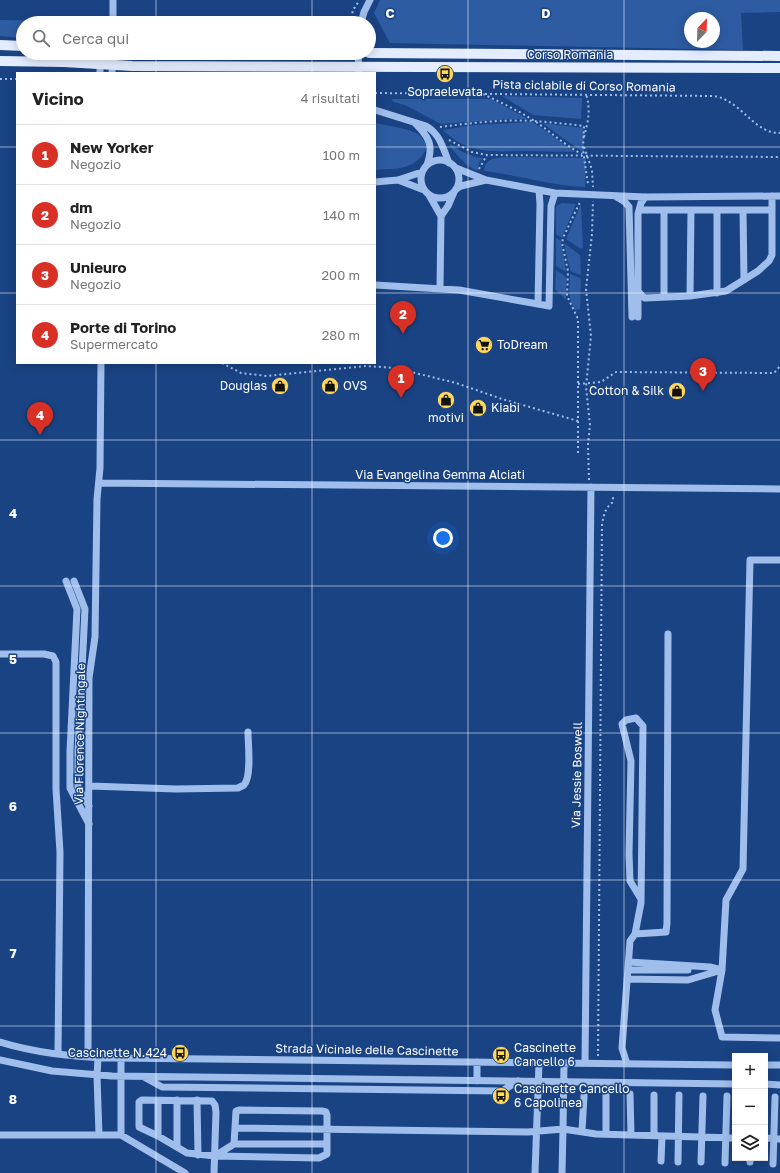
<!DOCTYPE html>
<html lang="it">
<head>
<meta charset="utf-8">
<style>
	:root { --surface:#fff; --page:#f2f2f2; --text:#222; --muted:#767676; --line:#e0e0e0; --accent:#d93025 }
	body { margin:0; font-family:"Golos Text",sans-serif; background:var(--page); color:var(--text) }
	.controls { position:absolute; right:12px; bottom:12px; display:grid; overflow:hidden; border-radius:0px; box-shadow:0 2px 10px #0003 }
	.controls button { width:36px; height:36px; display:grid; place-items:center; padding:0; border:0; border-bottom:1px solid var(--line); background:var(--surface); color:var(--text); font:20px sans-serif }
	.compass { position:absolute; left:684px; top:12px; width:36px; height:36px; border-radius:50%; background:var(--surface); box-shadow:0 2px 10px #0003; rotate:23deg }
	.you { position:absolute; left:443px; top:538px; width:14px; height:14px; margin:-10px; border:3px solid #fff; border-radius:50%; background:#1a73e8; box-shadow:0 0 0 6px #1a73e833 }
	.badge { display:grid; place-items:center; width:26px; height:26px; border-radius:50%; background:var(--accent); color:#fff; font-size:13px; font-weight:700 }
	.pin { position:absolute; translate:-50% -33px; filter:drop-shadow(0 1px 2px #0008) }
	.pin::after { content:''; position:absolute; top:21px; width:14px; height:12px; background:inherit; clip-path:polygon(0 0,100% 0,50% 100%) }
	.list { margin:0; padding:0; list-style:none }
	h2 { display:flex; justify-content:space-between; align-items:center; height:52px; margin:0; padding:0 16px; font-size:17px }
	h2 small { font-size:13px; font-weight:400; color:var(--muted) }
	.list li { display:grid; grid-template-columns:26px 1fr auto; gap:12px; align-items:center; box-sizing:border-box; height:60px; padding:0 16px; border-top:1px solid var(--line) }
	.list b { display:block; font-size:15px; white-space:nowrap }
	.list p { margin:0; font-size:13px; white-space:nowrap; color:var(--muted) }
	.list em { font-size:13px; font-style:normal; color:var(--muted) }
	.icon { flex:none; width:22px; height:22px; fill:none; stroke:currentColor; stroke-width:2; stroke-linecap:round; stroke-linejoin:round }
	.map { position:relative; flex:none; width:780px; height:1173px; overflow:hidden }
	.search { position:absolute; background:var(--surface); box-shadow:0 2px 10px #0003; left:16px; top:16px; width:360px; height:44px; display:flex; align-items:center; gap:10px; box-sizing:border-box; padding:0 14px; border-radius:22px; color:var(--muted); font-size:15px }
	.panel { position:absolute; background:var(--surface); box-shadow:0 2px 10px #0003; left:16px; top:72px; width:360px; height:292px; border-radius:0px }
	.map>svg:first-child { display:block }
</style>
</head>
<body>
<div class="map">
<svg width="780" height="1173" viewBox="0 0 780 1173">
	<rect width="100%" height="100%" fill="#1a4384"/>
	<path fill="#2d5ca2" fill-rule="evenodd" d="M380,0H780V12L741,13L743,50L390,43L374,13ZM690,18H714V42H690Z
		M0,20L82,21V23H23V38L0,36Z
		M502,96L582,98L581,119L533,115Z
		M392,99H491L528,119H510L441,124L405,105L393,102Z
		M533,122L575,152C559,152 544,151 528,151C495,151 469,156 443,130L474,125Z
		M375,123C388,126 409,128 419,135C423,138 427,144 426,149C425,152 423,154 421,157C408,171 393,168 375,170Z
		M542,123L583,128L584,153Z
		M450,144C460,151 471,157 483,158L479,163L478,171C468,168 456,155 450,146Z
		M513,157L586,158L585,187C551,186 518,175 484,171C485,155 501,158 513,157Z
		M562,203L576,204L562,238L556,234V208L557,206Z
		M581,204L583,247L581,249L566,239Z
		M556,238L561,241L566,272L556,266Z
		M564,243L580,255L581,275L572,272L570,270Z
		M556,270L566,277V300L555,289Z
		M571,274L581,279L580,309L575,310C568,298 569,288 570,275Z"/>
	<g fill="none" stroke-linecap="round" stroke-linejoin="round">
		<path stroke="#9fbeeb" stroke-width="2" stroke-dasharray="2 3" stroke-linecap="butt" d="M350,23L353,10L359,1
			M0,79H17
			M375,93L714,96C741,100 754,134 780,133
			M483,94C500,102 517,110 533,120C550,131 564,145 582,154
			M440,127C471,123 503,119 534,121C550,122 567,124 584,126L583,150L588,184
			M584,137C588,122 591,110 586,94
			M449,140L472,152L487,155L780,157
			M584,147L592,170L593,187
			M479,169L487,155
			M222,363L241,373L267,376L367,366L395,368L456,383L502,399L578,421
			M578,384L601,382L616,372L774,373L780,366
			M578,453V319L567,296L568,271L562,243L563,238L580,202
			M589,480L588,444L590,425L586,387L591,336L586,289L592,234L593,201
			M598,1056L602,524C604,514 605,508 613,502V495"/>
		<path stroke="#9fbeeb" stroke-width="7" d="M113,23V0
			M361,23L364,12L370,0
			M358,53L359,73
			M100,73V53
			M112,73L113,53
			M375,110L426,126C440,134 443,148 449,163
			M415,123C429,137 434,145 427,165
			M421 179a19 19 0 1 1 38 0a19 19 0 1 1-38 0Z
			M456,168L486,180L555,193L645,197L780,196
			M398,180L424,190
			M375,182L398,180L422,172
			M456,189L461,186L486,180
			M429,195L441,216L440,288
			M615,196L625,202L629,207L632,317
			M640,210H771
			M664,210V296
			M743,210L744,280
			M441,216L448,206L454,192
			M375,285L459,290L538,304L540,204L539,190
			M638,291L642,296L645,298L690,296L726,291L758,271L769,261L772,255V196
			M717,293V210
			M690,296L691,210
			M538,304L549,306L551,206L555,193
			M638,317V214L641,203L645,197
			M99,483L780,489
			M780,560H750L743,869L726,900L722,970L715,1010L722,1037L780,1038
			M66,581L77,609L70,751V788L89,824
			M74,581L85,609L78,751V787L89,806
			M0,654H44L53,656L56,662V789L60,852L58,1054
			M90,786L176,789L238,788C240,787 242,786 244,785C252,776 248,745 248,732
			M635,934L641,903L643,726L636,718L626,720L622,724L631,761L629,854L630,881L641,899
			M629,962L710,967L722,970
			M628,970H688
			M627,979L688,980L722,970
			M0,1042C36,1053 74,1057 112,1058L735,1065
			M88,1057L89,678L95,637L97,499L100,468L101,363
			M98,1058L97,1076L99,1135
			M121,1058V1135
			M0,1060L52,1071L112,1076L735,1084
			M477,1062V1081
			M564,1063L563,1129L596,1134L735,1138
			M585,1063L591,487
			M627,1064L622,1048L630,941L635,934L666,932L667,923L668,634
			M765,1065H780
			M144,1077L162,1087L502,1091L518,1081
			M765,1084L780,1085
			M630,1094L631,1135
			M606,1095V1134
			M177,1100V1147
			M197,1100L198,1155
			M158,1101V1136
			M235,1128L528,1132L563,1129L562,1173
			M582,1131L584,1096
			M0,1135H121L185,1173
			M654,1135V1095
			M765,1138L780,1139
			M215,1156L234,1144H327
			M661,1161L662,1136
			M678,1162L679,1095
			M701,1162L703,1096
			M750,1162V1158
			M725,1163L727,1096
			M773,1164L775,1097
			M214,1173L216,1112L215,1105L212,1101L142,1100L139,1102V1127L158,1136L187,1153L215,1156L319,1158L327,1154V1115L326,1112L322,1111L239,1110L236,1111L234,1144
			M535,1173L539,1063"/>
		<path stroke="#e4edff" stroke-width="10" d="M0,45L23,46
			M369,53L780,56
			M0,61L64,62L132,66L780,68"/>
	</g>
	<path fill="none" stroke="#fff" stroke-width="1" stroke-opacity="0.55" d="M156,0V23M312,0V23M468,0V1173M624,0V1173M156,53V73M312,53V73M0,147H17M375,147H780M0,293H17M375,293H780M156,363V1173M312,363V1173M0,440H780M0,586H780M0,733H780M0,880H780M0,1026H780"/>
	<defs>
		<symbol id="bus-disc" viewBox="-11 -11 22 22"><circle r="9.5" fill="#fed75b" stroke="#1a4384"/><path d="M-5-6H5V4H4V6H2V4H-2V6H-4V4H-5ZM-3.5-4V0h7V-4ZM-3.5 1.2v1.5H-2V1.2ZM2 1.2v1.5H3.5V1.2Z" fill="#111"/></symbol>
		<symbol id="supermarket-disc" viewBox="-11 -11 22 22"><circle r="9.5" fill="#fed75b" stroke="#1a4384"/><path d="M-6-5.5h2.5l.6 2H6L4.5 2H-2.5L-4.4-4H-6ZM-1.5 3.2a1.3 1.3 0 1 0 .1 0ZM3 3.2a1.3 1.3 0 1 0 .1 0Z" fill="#111"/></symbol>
		<symbol id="shop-disc" viewBox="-11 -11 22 22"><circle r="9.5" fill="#fed75b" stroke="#1a4384"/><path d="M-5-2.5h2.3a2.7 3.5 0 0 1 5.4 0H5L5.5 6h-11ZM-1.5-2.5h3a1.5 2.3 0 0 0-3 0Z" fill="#111"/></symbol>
	</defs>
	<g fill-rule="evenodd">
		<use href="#bus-disc" x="435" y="64" width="20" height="20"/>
		<use href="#supermarket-disc" x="474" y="335" width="20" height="20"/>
		<use href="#shop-disc" x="270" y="376" width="20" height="20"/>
		<use href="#shop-disc" x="320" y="376" width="20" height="20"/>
		<use href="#shop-disc" x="667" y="381" width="20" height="20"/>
		<use href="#shop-disc" x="436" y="390" width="20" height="20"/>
		<use href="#shop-disc" x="468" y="398" width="20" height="20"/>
		<use href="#bus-disc" x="170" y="1043" width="20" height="20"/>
		<use href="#bus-disc" x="491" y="1045" width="20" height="20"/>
		<use href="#bus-disc" x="491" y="1086" width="20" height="20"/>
	</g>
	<g text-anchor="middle" stroke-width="3" stroke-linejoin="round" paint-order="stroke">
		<g font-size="12" fill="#fff" stroke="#1a4384">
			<text x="570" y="59">Corso Romania</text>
			<text transform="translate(584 86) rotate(1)" y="4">Pista ciclabile di Corso Romania</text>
			<text x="440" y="479">Via Evangelina Gemma Alciati</text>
			<text transform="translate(80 734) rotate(-89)" y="4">Via Florence Nightingale</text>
			<text transform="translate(577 775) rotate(-89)" y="4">Via Jessie Boswell</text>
			<text transform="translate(367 1050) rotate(1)" y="4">Strada Vicinale delle Cascinette</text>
		</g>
		<g font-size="12" fill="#fff" stroke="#1a4384" text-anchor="start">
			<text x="445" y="96" text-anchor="middle">Sopraelevata</text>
			<text x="497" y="349">ToDream</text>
			<text x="267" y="390" text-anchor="end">Douglas</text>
			<text x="343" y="390">OVS</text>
			<text x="664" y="395" text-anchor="end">Cotton &amp; Silk</text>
			<text x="491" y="412">Kiabi</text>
			<text x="446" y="422" text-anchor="middle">motivi</text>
			<text x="514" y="1052">Cascinette<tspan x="514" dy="14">Cancello 6</tspan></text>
			<text x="167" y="1057" text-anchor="end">Cascinette N.424</text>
			<text x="514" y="1093">Cascinette Cancello<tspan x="514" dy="14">6 Capolinea</tspan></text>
		</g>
	</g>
	<g font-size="13" text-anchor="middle" font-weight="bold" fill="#fff" stroke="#1a4384" stroke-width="3" stroke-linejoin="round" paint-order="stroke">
		<text x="390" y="18">C</text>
		<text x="546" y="18">D</text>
		<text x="13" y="518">4</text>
		<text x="13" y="664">5</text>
		<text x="13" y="811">6</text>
		<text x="13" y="958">7</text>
		<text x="13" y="1104">8</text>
	</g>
</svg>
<div class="controls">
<button>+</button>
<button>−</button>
<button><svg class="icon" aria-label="layers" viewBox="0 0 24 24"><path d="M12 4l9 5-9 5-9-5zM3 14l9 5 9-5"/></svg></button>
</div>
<svg class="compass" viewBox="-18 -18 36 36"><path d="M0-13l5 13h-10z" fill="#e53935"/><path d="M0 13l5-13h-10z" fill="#767676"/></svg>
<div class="you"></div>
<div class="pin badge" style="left:401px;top:398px">1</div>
<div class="pin badge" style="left:403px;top:334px">2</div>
<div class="pin badge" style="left:703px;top:391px">3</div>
<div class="pin badge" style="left:40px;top:435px">4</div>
<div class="search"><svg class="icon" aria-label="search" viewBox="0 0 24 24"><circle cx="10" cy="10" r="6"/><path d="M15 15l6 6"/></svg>Cerca qui</div>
<section class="panel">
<h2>Vicino<small>4 risultati</small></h2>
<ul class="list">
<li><span class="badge">1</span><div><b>New Yorker</b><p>Negozio</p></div><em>100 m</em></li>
<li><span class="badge">2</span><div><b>dm</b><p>Negozio</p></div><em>140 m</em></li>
<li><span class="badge">3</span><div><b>Unieuro</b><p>Negozio</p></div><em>200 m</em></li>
<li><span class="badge">4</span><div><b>Porte di Torino</b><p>Supermercato</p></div><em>280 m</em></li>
</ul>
</section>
</div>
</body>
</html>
